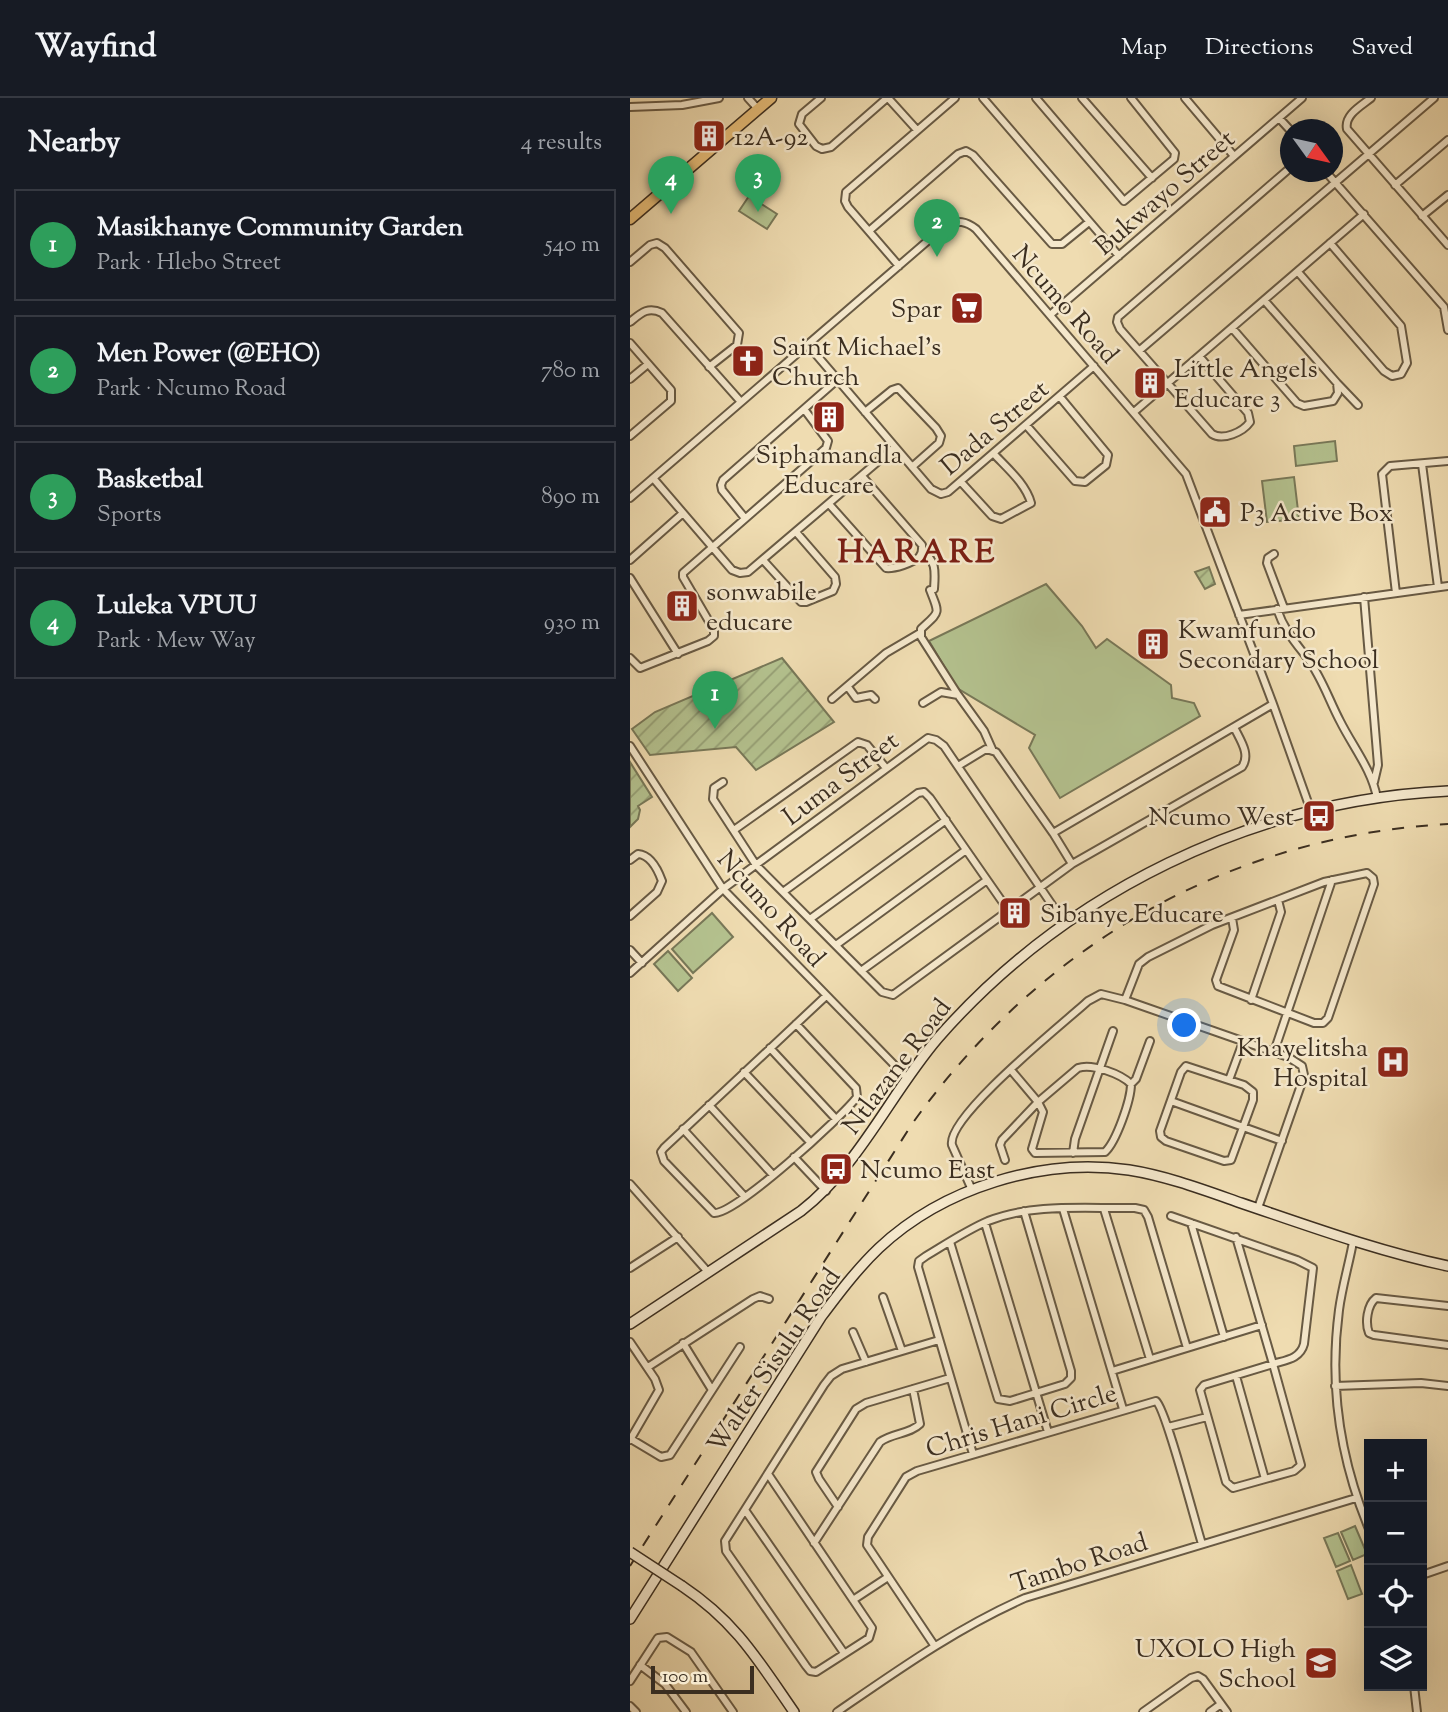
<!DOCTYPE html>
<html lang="en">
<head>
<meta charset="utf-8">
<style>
	:root { --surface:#171b24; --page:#242831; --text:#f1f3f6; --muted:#9ea1a6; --line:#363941; --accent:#0b8043 }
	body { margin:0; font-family:"Sorts Mill Goudy",serif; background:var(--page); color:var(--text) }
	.controls { position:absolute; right:21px; bottom:21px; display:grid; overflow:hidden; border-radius:0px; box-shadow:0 7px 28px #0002 }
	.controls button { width:63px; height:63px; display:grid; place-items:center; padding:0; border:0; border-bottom:2px solid var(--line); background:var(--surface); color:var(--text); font:35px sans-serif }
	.compass { position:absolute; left:650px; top:21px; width:63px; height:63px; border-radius:50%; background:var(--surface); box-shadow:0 7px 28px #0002; rotate:123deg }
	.scale { position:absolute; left:21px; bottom:18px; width:103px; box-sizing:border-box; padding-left:7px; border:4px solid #3b2e20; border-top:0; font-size:19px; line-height:24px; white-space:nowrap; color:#3b2e20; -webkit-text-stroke:5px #f5e8cc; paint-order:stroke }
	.you { position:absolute; left:555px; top:928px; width:24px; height:24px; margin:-18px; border:5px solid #fff; border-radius:50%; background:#1a73e8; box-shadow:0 0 0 10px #1a73e833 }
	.badge { display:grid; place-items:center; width:46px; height:46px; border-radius:50%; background:var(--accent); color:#fff; font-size:23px; font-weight:700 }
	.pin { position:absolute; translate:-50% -58px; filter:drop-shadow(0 2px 4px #0008) }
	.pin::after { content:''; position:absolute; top:37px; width:24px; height:21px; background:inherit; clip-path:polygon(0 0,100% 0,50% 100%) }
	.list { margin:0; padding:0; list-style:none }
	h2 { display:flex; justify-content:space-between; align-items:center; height:91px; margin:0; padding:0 28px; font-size:30px }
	h2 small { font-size:23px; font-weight:400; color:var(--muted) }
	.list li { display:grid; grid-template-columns:46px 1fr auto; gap:21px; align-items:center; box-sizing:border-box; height:112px; margin:0 14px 14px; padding:0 14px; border:2px solid var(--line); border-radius:0px }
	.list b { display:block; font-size:26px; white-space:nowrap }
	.list p { margin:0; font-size:23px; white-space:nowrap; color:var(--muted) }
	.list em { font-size:23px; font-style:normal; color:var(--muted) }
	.icon { flex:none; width:38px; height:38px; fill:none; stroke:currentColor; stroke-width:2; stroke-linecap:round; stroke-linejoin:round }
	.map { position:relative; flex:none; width:818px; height:1614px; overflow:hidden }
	header { display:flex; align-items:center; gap:42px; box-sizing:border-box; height:98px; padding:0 35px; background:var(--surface); border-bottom:2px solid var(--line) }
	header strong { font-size:33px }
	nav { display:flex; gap:38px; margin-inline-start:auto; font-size:24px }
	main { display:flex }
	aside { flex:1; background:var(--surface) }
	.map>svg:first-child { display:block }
</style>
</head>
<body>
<header>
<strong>Wayfind</strong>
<nav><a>Map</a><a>Directions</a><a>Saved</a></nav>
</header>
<main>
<aside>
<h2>Nearby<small>4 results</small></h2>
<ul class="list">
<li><span class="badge" style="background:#2e9e5b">1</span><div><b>Masikhanye Community Garden</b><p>Park · Hlebo Street</p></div><em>540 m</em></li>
<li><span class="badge" style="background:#2e9e5b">2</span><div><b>Men Power (@EHO)</b><p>Park · Ncumo Road</p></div><em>780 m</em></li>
<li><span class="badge" style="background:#2e9e5b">3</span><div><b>Basketbal</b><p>Sports</p></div><em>890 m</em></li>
<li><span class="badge" style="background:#2e9e5b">4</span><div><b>Luleka VPUU</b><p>Park · Mew Way</p></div><em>930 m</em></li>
</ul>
</aside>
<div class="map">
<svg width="818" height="1614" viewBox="0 0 818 1614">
	<defs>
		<pattern id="garden-furrows" width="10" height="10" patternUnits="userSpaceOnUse" patternTransform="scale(1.75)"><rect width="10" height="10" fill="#b4c28f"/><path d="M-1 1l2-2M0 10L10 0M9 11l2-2" fill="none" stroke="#949e74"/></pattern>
	</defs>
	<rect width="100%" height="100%" fill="#efdcb1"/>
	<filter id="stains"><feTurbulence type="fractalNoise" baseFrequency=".00286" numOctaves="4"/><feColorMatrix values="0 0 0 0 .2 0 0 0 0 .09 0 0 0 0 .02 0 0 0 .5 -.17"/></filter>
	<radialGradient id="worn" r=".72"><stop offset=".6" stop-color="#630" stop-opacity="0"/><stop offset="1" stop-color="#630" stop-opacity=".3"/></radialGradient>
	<path fill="#b4c28f" stroke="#787858" stroke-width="2" d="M119,98L147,116L137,131L109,113Z
		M705,343L707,363L666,368L664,348Z
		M664,379L669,421L637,424L632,383Z
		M416,486L452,528L466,550L477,541L541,587L542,600L564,605L570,618L430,700L399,650L405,637L327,590L299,543Z
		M82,815L103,839L63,875L42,851Z
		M38,853L62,880L48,893L24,866Z
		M725,1428L737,1456L723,1462L711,1434Z
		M708,1435L720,1463L706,1469L694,1440Z
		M721,1467L732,1496L718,1501L707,1473Z"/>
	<path fill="url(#garden-furrows)" stroke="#787858" stroke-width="2" d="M579,469L585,486L575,491L565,474Z
		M152,560L204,624L126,672L106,649L20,657L2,631L25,614Z
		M0,664L22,699L8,708L10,712L8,721L0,729Z"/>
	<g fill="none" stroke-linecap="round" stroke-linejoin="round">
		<defs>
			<path id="street" d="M118,0L128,11
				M191,0L172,16L169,26L186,48L192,51L201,49L257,0
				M258,0L287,32
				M353,0L489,158
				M406,0L494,103L544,61L545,55L501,0
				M452,0L522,80
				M555,0L604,58
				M741,0C731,8 714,17 717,31L818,147
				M0,9L52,7L89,0
				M649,20L660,32
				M696,74L814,209L818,232
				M765,87L818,42
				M792,118L818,97
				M239,133L328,56L336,53L343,57L422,146H432L459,124
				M0,164L20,147L27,145L35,150L109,235L107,247L79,269
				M269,168L218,109L215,103L216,94L325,0
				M668,174L754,273L762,278L771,276L777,265L771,228L700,145
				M420,217L672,0
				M0,224C11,215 18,208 32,215L111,304
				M602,230L667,305L674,308L703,303L708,295L707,285L634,202
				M0,245L41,292V303L0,338
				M178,247L301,391L311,396L318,394L464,268
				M510,252L804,0
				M569,258L618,315L620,324C613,334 593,343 582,336L490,231L487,224L488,219L660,70
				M0,281L18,266
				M707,285L728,307
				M235,314L262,292L268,290L306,330L311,338L309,345L282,369
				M504,314L734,116
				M396,327L445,383L455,384L476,367L478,357L430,299
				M792,366L808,489
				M23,380L102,472L110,475L118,474L265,349
				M331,384L362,418L371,421L401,405C396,386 377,370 364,356
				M0,400L316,127C328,122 336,123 346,131L556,376L643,606L681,713
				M199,406L256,470C264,471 283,465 289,459C293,455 292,452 292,447L232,378
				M114,419L92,392L91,387L93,382L207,282
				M292,454C307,462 305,475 304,491
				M644,456L638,460L637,465L654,510
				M0,462L53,415
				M133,462L171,504H176L203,493L206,486L205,479L166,434
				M0,480L48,556
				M300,492C310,517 310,513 291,531V539L328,597L354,633L362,651
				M766,495L752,376L760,368L818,363
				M734,499L748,667L744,684
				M647,511C654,532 665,544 678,561C692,580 699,602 710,623C723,649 742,672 747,700
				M609,517L818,488
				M0,560L10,570L78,543L84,538V532L53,479V475L196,350L198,343L174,311
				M218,589L226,600L241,597L245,601
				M202,601L256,555L290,535
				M293,605L311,594L328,597
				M0,648L93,791L277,980
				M328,668L356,651L366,654L423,735L442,766
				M93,684L84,690L83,701L126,767L252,894L263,897L442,766L612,669C621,656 610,642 604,629
				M104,732L228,644L237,647L256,670
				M423,735L643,606
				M0,762L8,756C21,757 28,772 32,783L27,794L0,818
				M153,794L288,695L294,694L300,700L378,812
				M180,821L316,722
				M206,847L336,752
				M0,852L12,865
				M231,873L357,782
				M0,875L93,791L298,640L306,642L314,648L435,826
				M495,902L509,866L518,859L582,827L694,784L737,775L743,780L744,786L698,920L693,925H684L588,888L586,882L604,832L602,820
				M621,902L651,814L648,802
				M166,926L226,990L227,999C212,1019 105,1117 84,1115L34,1063L31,1054L34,1050C88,999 142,948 196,898
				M140,950L205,1020
				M644,954L702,782
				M556,968L614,987L623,994V1002L601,1062L594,1063L536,1043L531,1039L530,1033L551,974Z
				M381,972L408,1004L413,1014L402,1051L405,1055L475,1054C486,1044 501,1002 501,986L506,981L520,943
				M114,974L180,1044
				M599,982L613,944
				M541,1003L652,1043
				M79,1007L143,1077
				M53,1031L115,1099
				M443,1055L445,1041L483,933
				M164,1059L196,1093
				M375,1062L370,1047L372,1042L408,1004L448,970C462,965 491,976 501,986
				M0,1086L78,1174
				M342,1092L322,1047C316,1019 434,925 458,903L471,896L495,902L658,959L672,968L674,977L671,987L628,1110
				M433,1111L493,1311
				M474,1111L520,1261
				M541,1118L667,1162L683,1170L674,1246C670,1261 656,1262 643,1266L606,1139
				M355,1125L418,1334
				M561,1125L594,1239
				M320,1144L368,1301L380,1303L435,1286L441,1280V1273L394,1113
				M723,1144C719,1166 712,1189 709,1212C699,1287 710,1361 739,1431
				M0,1170L48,1139
				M253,1199L272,1253
				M818,1208L746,1200C737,1207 735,1225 739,1235L744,1237L818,1247
				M223,1234L236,1264
				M0,1244L25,1281L29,1292L0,1342
				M53,1245L82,1292
				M643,1266L671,1367L664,1373L603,1390L596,1384L570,1292L574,1287Z
				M18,1269L123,1201L130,1198L139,1201
				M482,1273L632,1227
				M606,1278L635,1381
				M705,1288L791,1285L818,1288
				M538,1329L577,1319
				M1,1341L31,1359L40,1357L110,1249
				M343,1356L288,1169L289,1163L296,1158C316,1146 337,1132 358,1123C404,1105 456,1111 505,1110L514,1112L518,1119L557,1250
				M138,1376L242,1530L239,1540L186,1574L180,1573L176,1568L96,1453L95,1443L194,1287L201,1278L212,1271L309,1242
				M208,1409L189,1381L186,1374L226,1311L236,1305L320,1280
				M115,1412L214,1555
				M184,1445L250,1344C262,1335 280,1336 290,1326L283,1291
				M792,1477L818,1468
				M223,1502L258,1479
				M304,1547L237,1447L238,1439L271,1387L276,1379L287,1373L526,1303C536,1311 565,1424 572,1446
				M10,1567L35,1586L56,1614
				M0,1583L28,1540L37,1539L61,1554L103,1614
				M784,1588L787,1614
				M0,1608L6,1614
				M207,1614C268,1572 327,1530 395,1500L726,1400
				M513,1614L561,1580L568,1578L573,1581L597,1614
				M580,1614L591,1606"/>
			<path id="secondary" d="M0,1226L171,1113C230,1067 260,996 308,940C436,794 624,702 818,693
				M52,1488C106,1524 128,1562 164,1614
				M0,1521L191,1219C209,1195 227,1171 249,1150C313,1090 412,1059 499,1072C537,1078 574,1092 611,1105C679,1128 747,1153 818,1168"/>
			<path id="primary" d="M0,121L141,0"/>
		</defs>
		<use href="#street" stroke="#685a44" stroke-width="10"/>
		<use href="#secondary" stroke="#3b2e20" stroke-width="12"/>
		<use href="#primary" stroke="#3b2e20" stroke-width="13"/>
		<use href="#street" stroke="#f5e8cc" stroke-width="6"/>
		<use href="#secondary" stroke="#f5e8cc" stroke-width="9"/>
		<use href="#primary" stroke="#e8be78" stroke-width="10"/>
		<path stroke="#3b2e20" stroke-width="2" stroke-dasharray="12 12" stroke-linecap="butt" d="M0,1468L282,1026C409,848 599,738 818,726"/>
		<defs>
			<path id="secondary-bridge" d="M0,1454L52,1488"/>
		</defs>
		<use href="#secondary-bridge" stroke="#3b2e20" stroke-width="12" stroke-linecap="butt"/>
		<use href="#secondary-bridge" stroke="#f5e8cc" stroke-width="9"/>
	</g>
	<defs>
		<symbol id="building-square" viewBox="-11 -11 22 22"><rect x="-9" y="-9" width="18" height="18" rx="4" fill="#8f2418" stroke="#f5e8cc"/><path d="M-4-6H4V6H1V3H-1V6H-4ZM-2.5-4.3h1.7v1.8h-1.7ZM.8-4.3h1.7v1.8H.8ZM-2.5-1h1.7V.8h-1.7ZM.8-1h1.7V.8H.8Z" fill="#fff"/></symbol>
		<symbol id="supermarket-square" viewBox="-11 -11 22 22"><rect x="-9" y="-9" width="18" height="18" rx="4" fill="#8f2418" stroke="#f5e8cc"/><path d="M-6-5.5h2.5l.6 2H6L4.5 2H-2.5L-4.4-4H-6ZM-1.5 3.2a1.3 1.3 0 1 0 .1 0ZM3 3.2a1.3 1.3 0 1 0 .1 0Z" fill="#fff"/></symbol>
		<symbol id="church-square" viewBox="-11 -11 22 22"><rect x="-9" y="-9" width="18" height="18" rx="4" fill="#8f2418" stroke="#f5e8cc"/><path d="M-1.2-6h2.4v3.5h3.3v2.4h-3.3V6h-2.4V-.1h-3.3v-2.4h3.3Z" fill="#fff"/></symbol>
		<symbol id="civic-square" viewBox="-11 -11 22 22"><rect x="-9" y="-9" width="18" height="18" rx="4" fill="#8f2418" stroke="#f5e8cc"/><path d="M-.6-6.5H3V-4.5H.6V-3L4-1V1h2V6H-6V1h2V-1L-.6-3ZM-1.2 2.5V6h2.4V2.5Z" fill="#fff"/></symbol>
		<symbol id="bus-square" viewBox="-11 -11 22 22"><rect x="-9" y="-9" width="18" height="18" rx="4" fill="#8f2418" stroke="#f5e8cc"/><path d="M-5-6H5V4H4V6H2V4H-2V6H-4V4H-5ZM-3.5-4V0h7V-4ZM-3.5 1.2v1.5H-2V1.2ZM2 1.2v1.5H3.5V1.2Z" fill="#fff"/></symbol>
		<symbol id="hospital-square" viewBox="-11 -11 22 22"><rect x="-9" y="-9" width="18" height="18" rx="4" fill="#8f2418" stroke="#f5e8cc"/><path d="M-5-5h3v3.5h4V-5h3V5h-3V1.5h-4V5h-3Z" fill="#fff"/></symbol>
		<symbol id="school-square" viewBox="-11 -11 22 22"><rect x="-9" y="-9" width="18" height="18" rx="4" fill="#8f2418" stroke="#f5e8cc"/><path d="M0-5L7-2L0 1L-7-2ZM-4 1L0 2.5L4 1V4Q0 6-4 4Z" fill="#fff"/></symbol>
	</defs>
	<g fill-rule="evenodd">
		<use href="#building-square" x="60" y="19" width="38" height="38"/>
		<use href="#supermarket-square" x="318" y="191" width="38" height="38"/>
		<use href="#church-square" x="99" y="244" width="38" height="38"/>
		<use href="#building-square" x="501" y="266" width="38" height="38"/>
		<use href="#building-square" x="180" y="300" width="38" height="38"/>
		<use href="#civic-square" x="566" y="395" width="38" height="38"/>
		<use href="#building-square" x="33" y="489" width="38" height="38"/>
		<use href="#building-square" x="504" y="527" width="38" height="38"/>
		<use href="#bus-square" x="670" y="699" width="38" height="38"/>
		<use href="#building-square" x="366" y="796" width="38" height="38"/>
		<use href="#hospital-square" x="744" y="945" width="38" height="38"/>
		<use href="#bus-square" x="187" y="1052" width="38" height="38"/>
		<use href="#school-square" x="672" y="1546" width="38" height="38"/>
	</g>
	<g text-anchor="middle" stroke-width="5" stroke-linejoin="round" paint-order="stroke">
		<g font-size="26" fill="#3b2e20" stroke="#f5e8cc" text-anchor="start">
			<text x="104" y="47">12A-92</text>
			<text x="312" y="219" text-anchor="end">Spar</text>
			<text x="142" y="257">Saint Michael's<tspan x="142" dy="30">Church</tspan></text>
			<text x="544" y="279">Little Angels<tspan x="544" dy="30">Educare 3</tspan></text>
			<text x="199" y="365" text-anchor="middle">Siphamandla<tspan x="199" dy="30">Educare</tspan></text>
			<text x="610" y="423">P3 Active Box</text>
			<text x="76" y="502">sonwabile<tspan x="76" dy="30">educare</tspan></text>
			<text x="548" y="540">Kwamfundo<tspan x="548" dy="30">Secondary School</tspan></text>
			<text x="664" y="727" text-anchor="end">Ncumo West</text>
			<text x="410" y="824">Sibanye Educare</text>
			<text x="738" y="958" text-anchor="end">Khayelitsha<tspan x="738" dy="30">Hospital</tspan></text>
			<text x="230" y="1080">Ncumo East</text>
			<text x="666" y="1559" text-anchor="end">UXOLO High<tspan x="666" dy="30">School</tspan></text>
		</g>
		<g font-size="26" fill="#3b2e20" stroke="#f5e8cc">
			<text transform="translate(534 94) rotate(-41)" y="9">Bukwayo Street</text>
			<text transform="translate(436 206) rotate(49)" y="9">Ncumo Road</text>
			<text transform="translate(364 329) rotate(-40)" y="9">Dada Street</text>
			<text transform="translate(210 680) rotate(-37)" y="9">Luma Street</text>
			<text transform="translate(142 810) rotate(48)" y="9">Ncumo Road</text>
			<text transform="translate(266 968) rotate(-53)" y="9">Ntlazane Road</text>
			<text transform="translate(143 1262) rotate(-56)" y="9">Walter Sisulu Road</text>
			<text transform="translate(391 1322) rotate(-17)" y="9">Chris Hani Circle</text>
			<text transform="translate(449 1464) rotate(-18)" y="9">Tambo Road</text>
		</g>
		<g font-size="33" font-weight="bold" letter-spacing="2" fill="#7a1f14" stroke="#f5e8cc">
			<text x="287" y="464">HARARE</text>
		</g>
	</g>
	<rect width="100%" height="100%" filter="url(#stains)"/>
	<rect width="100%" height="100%" fill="url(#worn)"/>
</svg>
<div class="controls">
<button>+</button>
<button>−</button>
<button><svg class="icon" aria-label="locate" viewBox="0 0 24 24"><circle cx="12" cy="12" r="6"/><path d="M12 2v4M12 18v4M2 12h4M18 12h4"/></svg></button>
<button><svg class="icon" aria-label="layers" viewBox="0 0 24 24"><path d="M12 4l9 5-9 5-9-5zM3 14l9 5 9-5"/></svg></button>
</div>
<svg class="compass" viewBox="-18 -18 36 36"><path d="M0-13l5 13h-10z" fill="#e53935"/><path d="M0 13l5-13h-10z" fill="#9ea1a6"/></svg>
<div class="scale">100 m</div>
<div class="you"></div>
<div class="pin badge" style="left:85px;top:631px;background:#2e9e5b">1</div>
<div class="pin badge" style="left:307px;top:159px;background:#2e9e5b">2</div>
<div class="pin badge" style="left:128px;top:114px;background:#2e9e5b">3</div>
<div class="pin badge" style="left:41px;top:116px;background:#2e9e5b">4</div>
</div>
</main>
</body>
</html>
